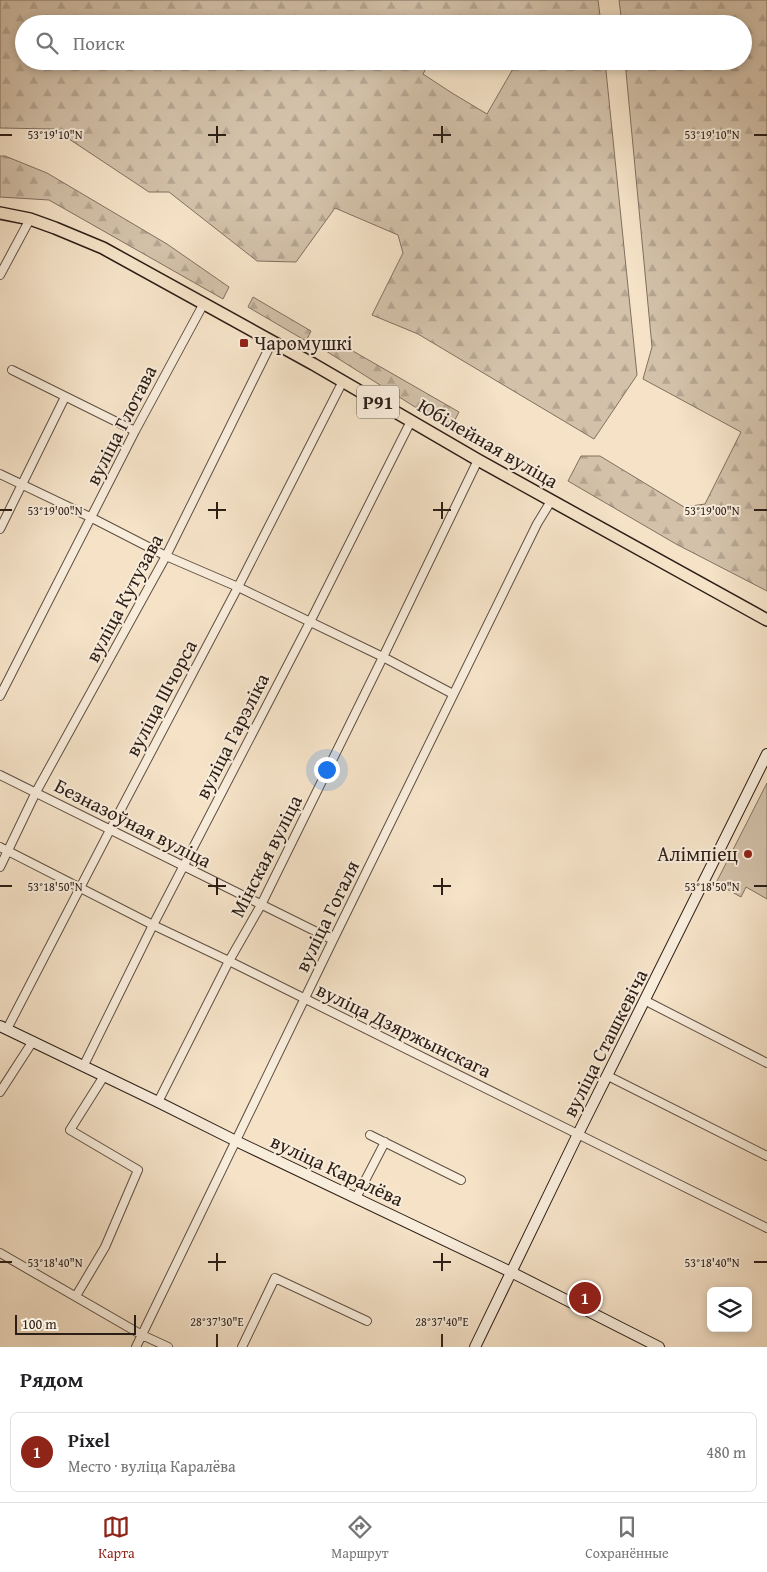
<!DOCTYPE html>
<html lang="ru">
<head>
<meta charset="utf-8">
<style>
	:root { --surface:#fff; --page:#f6f6f6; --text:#202124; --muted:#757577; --line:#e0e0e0; --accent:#8f2418 }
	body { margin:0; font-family:"Gentium Book Plus",serif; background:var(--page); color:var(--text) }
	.controls { position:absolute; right:15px; bottom:15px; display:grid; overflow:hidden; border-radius:8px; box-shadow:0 2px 8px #0003 }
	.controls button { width:45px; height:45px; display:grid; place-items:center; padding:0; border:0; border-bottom:1px solid var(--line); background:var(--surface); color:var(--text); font:25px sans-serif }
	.scale { position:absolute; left:15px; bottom:12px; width:121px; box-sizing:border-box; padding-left:5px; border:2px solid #2c1e16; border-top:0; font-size:14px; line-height:18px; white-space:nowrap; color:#2c1e16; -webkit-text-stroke:4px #f8ecdb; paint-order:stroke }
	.you { position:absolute; left:326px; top:769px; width:18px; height:18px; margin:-12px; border:4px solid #fff; border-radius:50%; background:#1a73e8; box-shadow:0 0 0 8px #1a73e833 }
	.badge { display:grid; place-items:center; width:32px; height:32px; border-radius:50%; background:var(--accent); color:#fff; font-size:16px; font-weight:700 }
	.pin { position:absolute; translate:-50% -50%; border:2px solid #fff; box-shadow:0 1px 5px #0006 }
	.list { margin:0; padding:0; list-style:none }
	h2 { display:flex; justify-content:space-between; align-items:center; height:65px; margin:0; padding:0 20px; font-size:21px }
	h2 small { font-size:16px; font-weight:400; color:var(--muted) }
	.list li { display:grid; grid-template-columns:32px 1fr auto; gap:15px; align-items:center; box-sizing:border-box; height:80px; margin:0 10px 10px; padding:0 10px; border:1px solid var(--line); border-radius:8px }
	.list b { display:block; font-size:19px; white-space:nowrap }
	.list p { margin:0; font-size:16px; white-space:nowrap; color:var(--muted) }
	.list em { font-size:16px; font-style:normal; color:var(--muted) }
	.icon { flex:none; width:28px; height:28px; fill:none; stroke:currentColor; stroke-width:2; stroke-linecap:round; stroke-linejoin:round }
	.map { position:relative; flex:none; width:767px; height:1347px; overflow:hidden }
	.search { position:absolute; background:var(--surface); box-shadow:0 2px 8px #0003; left:15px; right:15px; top:15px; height:55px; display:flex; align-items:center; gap:12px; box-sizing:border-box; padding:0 18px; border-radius:28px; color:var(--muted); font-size:19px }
	.sheet { height:155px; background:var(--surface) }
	nav { display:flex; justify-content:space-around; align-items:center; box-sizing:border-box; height:70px; border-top:1px solid var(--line); background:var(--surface); font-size:14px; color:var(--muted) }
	nav a { display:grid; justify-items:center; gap:2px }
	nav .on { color:var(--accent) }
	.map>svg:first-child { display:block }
</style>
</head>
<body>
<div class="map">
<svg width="767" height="1347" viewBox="0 0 767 1347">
	<defs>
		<pattern id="forest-firs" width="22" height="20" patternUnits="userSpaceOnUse" patternTransform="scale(1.25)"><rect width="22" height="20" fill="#d3c1a9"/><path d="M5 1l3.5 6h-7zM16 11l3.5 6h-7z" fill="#b5a591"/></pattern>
	</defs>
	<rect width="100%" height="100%" fill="#f5e2c7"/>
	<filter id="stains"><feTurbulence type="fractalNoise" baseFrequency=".004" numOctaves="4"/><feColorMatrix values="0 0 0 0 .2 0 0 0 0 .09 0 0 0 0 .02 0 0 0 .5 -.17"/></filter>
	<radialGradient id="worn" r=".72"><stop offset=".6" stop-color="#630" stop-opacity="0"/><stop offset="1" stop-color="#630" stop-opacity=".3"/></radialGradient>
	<path fill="url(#forest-firs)" stroke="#807060" d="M0,0H598L601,24H24V61H430L423,74L452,93L487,114L514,67L504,61H605L637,375L594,439L418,334L372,315L403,253L398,235L335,208L296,262L257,261L169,192H149L54,129L0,128Z
		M619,0H767V591L676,544L568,481L581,456H600L684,507L705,504L741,432L643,379L652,347L625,61H743V24H622Z
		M0,156H5L47,173L167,244L229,287L223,299L49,200L0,197Z
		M253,297L311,331L306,341L248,307Z
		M332,339L459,412L450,429L326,351Z"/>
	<path fill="#d3c1a9" stroke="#807060" d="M767,783V899L746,887L741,897L716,883Z"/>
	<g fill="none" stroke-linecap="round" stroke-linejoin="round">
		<defs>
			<path id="street" d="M0,275L30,219
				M12,370L135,431
				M0,474L92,518L166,556L238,587L383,657L453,694
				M0,529L65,397
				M0,696L135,431L204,303
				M0,775L333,940
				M0,847L153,925L229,961L767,1228
				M0,867L36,792L166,556L272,342
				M646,1001L767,1063
				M7,1029L110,830L238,587L343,381
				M84,1065L153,925L310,622L411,421
				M608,1076L767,1156
				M0,1092L33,1041
				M158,1102L229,961L261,905L383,657L478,460
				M370,1135L461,1180
				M356,1198L385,1142
				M0,1253L142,1335L168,1347
				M76,1296L105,1247L138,1170L70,1130L104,1076
				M136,1347L333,940L537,524L551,501
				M242,1347L275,1278L367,1321"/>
			<path id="secondary" d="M0,1026L158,1102L236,1141L511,1272L659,1347
				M475,1347L578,1134L767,754"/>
			<path id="primary" d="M0,213L30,219L55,228L103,248L313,364L478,460L767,620"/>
		</defs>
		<use href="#street" stroke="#5e4f42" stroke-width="10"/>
		<use href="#secondary" stroke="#2c1e16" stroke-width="12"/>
		<use href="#primary" stroke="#2c1e16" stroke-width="14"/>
		<use href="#street" stroke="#f8ecdb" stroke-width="8"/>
		<use href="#secondary" stroke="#f8ecdb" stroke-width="10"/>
		<use href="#primary" stroke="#f5e2c7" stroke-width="11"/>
	</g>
	<path fill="none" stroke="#2c1e16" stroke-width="2" d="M217,126V143M442,126V143M0,135H12M208,135H226M433,135H451M754,135H767M217,502V519M442,502V519M0,510H12M208,510H226M433,510H451M754,510H767M217,878V895M442,878V895M0,886H12M208,886H226M433,886H451M754,886H767M217,1253V1271M442,1253V1271M0,1262H12M208,1262H226M433,1262H451M754,1262H767M217,1334V1347M442,1334V1347"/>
	<g fill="#8f2418" stroke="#f8ecdb" stroke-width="2">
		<rect x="239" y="338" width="10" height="10" rx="2.5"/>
		<circle cx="748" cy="854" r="5"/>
	</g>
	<g text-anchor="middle" stroke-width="4" stroke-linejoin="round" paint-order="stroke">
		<rect fill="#f8ecdb" stroke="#695c51" stroke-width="1" x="357" y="385.5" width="42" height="33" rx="4"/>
		<g font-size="19" font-weight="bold" fill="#2c1e16">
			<text x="378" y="409">Р91</text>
		</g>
		<g font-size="20" fill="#2c1e16" stroke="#f8ecdb" text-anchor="start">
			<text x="254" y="350">Чаромушкі</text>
			<text x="738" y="861" text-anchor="end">Алімпіец</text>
		</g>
		<g font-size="20" fill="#2c1e16" stroke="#f8ecdb">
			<text transform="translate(121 425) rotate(-63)" y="7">вуліца Глотава</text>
			<text transform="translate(488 443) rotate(30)" y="7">Юбілейная вуліца</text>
			<text transform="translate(124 598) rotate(-62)" y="7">вуліца Кутузава</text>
			<text transform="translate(161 698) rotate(-62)" y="7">вуліца Шчорса</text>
			<text transform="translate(232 736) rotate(-63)" y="7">вуліца Гарэліка</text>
			<text transform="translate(133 823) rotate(27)" y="7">Безназоўная вуліца</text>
			<text transform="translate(266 856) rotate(-63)" y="7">Мінская вуліца</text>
			<text transform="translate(327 916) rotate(-64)" y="7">вуліца Гогаля</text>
			<text transform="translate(404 1030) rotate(26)" y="7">вуліца Дзяржынскага</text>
			<text transform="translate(605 1043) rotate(-63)" y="7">вуліца Сташкевіча</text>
			<text transform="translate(337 1170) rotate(25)" y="7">вуліца Каралёва</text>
		</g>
	</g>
	<g font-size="12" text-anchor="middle" fill="#2c1e16" stroke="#f8ecdb" stroke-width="4" stroke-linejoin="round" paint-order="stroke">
		<text x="55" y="139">53°19'10"N</text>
		<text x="712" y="139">53°19'10"N</text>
		<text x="55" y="515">53°19'00"N</text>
		<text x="712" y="515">53°19'00"N</text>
		<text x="55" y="891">53°18'50"N</text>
		<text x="712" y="891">53°18'50"N</text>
		<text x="55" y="1267">53°18'40"N</text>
		<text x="712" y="1267">53°18'40"N</text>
		<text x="217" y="1326">28°37'30"E</text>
		<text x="442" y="1326">28°37'40"E</text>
	</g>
	<rect width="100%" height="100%" filter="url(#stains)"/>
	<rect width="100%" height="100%" fill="url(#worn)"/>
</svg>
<div class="controls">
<button><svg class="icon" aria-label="layers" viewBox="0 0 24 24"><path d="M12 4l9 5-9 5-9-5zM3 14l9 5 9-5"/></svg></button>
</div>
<div class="scale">100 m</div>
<div class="you"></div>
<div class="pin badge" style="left:585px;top:1298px">1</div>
<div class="search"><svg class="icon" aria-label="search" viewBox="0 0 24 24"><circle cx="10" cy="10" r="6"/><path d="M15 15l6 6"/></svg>Поиск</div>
</div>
<section class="sheet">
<h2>Рядом<small></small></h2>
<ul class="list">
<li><span class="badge">1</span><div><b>Pixel</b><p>Место · вуліца Каралёва</p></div><em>480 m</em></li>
</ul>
</section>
<nav>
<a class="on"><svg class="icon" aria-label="map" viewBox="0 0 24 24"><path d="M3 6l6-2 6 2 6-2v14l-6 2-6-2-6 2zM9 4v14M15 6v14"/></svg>Карта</a>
<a><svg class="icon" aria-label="directions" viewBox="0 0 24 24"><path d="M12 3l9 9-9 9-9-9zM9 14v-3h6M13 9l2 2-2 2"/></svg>Маршрут</a>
<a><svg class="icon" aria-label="saved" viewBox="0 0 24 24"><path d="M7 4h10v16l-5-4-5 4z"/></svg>Сохранённые</a>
</nav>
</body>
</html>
